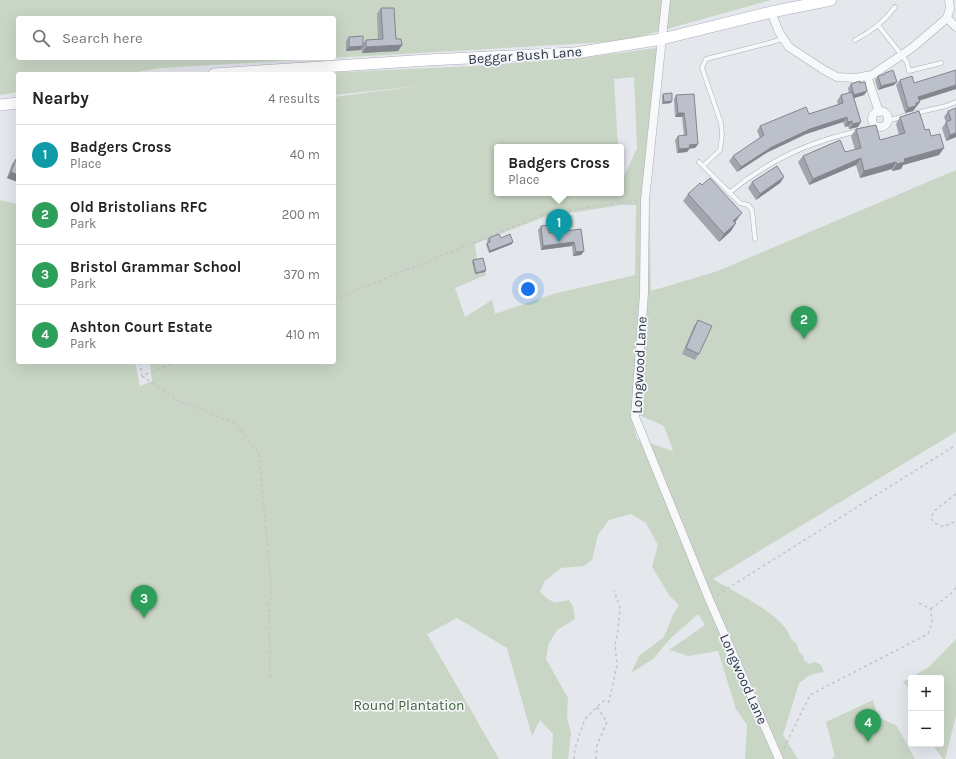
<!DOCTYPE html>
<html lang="en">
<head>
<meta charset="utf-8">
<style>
	:root { --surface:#fff; --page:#f6f6f6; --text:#222; --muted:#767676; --line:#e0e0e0; --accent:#b45309 }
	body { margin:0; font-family:Karla,sans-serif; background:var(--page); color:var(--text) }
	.controls { position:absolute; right:12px; bottom:12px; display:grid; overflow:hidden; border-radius:4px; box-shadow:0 4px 16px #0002 }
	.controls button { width:36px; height:36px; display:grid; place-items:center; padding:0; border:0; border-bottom:1px solid var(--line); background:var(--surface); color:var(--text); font:20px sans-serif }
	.you { position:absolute; left:528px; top:289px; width:14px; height:14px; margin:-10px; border:3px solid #fff; border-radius:50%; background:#1a73e8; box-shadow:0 0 0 6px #1a73e833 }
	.badge { display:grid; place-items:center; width:26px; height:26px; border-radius:50%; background:var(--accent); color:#fff; font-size:13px; font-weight:700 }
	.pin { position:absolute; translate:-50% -33px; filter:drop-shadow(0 1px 2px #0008) }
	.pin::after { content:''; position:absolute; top:21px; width:14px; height:12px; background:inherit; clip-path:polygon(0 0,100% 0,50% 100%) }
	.popup { position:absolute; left:494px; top:144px; width:130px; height:52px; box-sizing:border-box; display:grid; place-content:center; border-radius:4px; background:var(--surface); filter:drop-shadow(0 1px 3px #0005); font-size:13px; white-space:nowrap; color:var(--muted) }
	.popup b { font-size:15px; color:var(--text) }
	.popup::after { content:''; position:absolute; left:50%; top:100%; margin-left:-8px; border:8px solid transparent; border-top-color:var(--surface) }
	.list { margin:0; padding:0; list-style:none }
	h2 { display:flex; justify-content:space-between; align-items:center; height:52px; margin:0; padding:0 16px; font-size:17px }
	h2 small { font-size:13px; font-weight:400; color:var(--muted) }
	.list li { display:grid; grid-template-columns:26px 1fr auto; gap:12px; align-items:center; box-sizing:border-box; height:60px; padding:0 16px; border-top:1px solid var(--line) }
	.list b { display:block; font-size:15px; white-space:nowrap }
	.list p { margin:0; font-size:13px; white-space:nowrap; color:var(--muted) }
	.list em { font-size:13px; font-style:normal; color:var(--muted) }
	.icon { flex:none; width:22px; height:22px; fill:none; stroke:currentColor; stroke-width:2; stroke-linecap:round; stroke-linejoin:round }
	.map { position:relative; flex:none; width:956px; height:759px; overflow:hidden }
	.search { position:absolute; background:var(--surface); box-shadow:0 4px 16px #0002; left:16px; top:16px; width:320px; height:44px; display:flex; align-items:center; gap:10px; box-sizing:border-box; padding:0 14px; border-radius:4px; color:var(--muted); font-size:15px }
	.panel { position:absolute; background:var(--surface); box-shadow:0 4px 16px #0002; left:16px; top:72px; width:320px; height:292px; border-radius:4px }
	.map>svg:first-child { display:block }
</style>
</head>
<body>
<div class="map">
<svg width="956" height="759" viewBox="0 0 956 759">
	<rect width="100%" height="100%" fill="#e4e7ec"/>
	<path fill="#c9d6c5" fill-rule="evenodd" d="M0,0H771L624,41L161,68L125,74H18V92L0,95ZM18,18H334V58H18Z
		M664,47L649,187L651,291L718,271L956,170V432L713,579C733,592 786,615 791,639L797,644L799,652L803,655L804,660L809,664L815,662L821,665L824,672L810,675L799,683L783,735L798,759H745L747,725L736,709L718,651L689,656L669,650L705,625L698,614L670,639L653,659L631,673L639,656L664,637L673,615L679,605L669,595L652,567L658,545L646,523L631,514L609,520L598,535L592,560L584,566L561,568L544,582L540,592C552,603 553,604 569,600L573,606L575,619L557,630L548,645L546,659L568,698L567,717L571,733L568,759H552L553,734L540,720L532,736L507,648L457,618L427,634L499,759H0V200L18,204V362H135L140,386L152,381L150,362H334V97L419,86L334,95V74H299L474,66L582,58ZM634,77L637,148L621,183V193H497V147H618L614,79ZM621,205H636L635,275L553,294L495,314L492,300L465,317L455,288L486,275L485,272L477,261L475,244L544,217ZM630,411L664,426L673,451L637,439Z
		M573,215L574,227L557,228L554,226L553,218Z
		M956,639V716L945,759H943L932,744H941V678H911V691L903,682L929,667Z
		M873,700L878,717L897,726L915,759H831L835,757L826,722Z"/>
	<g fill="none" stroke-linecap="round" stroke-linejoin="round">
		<defs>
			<path id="service" d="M878,25L907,62L909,71L941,63
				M855,40C871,32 884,22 895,7
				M916,113L946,106L956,102
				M887,121L904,116
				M699,162L740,203L748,205L752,210L755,239
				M703,166L720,150L722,135L721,123L702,68L706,59L769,43L782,39
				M729,193C757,170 788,152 822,141C833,137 846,134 858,131"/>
			<path id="minor" d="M666,0L645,200L644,293L635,417L709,599L779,759
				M771,12L779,32L789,47L824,70L837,77L855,78L872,75L912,48L947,18L950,8L949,0
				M947,18L956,27
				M867,76L879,112
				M872 119a8 8 0 1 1 16 0a8 8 0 1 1-16 0Z"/>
			<path id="secondary" d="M214,74L428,60L575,53L662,39L771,12L831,0
				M0,105L18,103"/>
		</defs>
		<use href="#service" stroke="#a9aeb7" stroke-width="5"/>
		<use href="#minor" stroke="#a9aeb7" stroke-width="9"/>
		<use href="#secondary" stroke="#a9aeb7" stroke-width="12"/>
		<path stroke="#c2c5cb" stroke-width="1.5" stroke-dasharray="3 3" stroke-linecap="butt" d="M334,299L550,212L637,201
			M140,362L142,376L176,362
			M142,376L179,401L235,423L259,454L272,595L269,602L270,678
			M956,494L934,511L931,519C941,529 944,527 956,521
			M717,595L956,445
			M931,609L953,592L956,587
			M784,748L810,695L928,634L932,623L931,609L919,603
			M574,759L575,748L585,719L603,701L609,702L617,665L615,645L618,630L620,608L614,590
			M596,759L597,745L607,722L597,707"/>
		<use href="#service" stroke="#f7f8fa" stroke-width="4"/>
		<use href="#minor" stroke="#f7f8fa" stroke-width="8"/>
		<use href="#secondary" stroke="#fff" stroke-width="11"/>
	</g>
	<path fill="#a1a5ae" d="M381,8L396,39L402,45L398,51L362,53V49L361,50L346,51V41L349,37L363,43L366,40L378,39L377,14Z
		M885,73L894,85L878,90L875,80L878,76L883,75Z
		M900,80L914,83L956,89L919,101L916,107L915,108L913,111L905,113L896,85Z
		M860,83L867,91L864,95L854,98L858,127L849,129L848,126L845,127L843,122L806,134L768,152L737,172L729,161L733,156L760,138L757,131L760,126L809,114L838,105L837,101L841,95L849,93L848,88L851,84Z
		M663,94L671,103L662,104V96Z
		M676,95L698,144L695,148H690L687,152L677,153L675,140L678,136H684L682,117H675L674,99Z
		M956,108V137L946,141L942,128L946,122L944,117L948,111Z
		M900,117L925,130L931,136L939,155L903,165L901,169L892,171V169L860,178L856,165L809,185L798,162L803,156L845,152L855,150L851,136L856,129L880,140L899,135L896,124Z
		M16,159L18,182L7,178L12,164Z
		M784,177L780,183L756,200L748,188L752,182Z
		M688,194L736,221L735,222L736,223L731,231L719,242L683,201Z
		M541,226L549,233L581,229L584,251L581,255L573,256L572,246L541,250L538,230Z
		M489,238H501L512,244L489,253L486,245L487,243H488L487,240Z
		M473,260L486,270L485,272L475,274L472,262Z
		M698,320L699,354L695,360L682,354L694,326Z"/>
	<path fill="#83868d" d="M402,45L398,51L362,53L366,47Z
		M363,46L361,50L346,51L349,47Z
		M897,82L894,85L878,90L881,86Z
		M956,85V89L914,102L918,97Z
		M867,91L864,95L851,99L854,95Z
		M672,101L671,103L662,104L664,102Z
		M920,102L913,111L905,113L908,108L916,103Z
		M678,113H684L682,117H675Z
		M847,117L843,122L806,134L768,152L737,172L741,167L772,147L810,129Z
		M852,121L848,126L845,127L848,122Z
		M861,122L858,127L849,129L853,124Z
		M956,133V137L946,141L950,135Z
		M698,144L695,148L687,149L689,145Z
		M690,148L687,152L677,153L679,149Z
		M944,148L939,155L903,165L901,169L892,171L897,164L904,159Z
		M861,158L856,165L809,185L813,179Z
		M896,162L892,169L860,178L864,171Z
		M11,172L18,175V182L7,178Z
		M784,177L780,183L756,200L760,194Z
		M742,213L736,221L728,228L733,221Z
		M736,223L731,231L719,242L724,234Z
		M513,242L512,244L489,253L490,251Z
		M574,242L572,246L541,250L543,246Z
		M584,251L581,255L573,256L576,252Z
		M486,270L485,272L475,274L476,273Z"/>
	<path fill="#bbc0ca" stroke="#83868d" d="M381,8H394L396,39H401L402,45L366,47V40L383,39Z
		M363,36V46L349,47V37Z
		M893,70L897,82L881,86L878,76L885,74V73Z
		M956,70V85L918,97L920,102L916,103V106L908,108L900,80L912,76L914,83Z
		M860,81V83L865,82L867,91L854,95L851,84Z
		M852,92L861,122L853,124L852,121L848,122L847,117L810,129L772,147L741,167L733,156L764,135L760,126L806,107L809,114L843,103L841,95Z
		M672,93V101L664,102L663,94Z
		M694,94L698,144L689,145L690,148L679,149L678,136L687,135L684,113H678L676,95Z
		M956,108V133L950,135L946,122L951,120L948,111Z
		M919,111L925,130L929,129L931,136L940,134L944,148L904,159L905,162L897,164L896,162L864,171L861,158L813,179L803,156L840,140L845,152L861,148L856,129L876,125L880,140L905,133L900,117Z
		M16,159H18V175L11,172Z
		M777,166L784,177L760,194L752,182Z
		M710,178L742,213L733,221L736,223L724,234L688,194L700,183L702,185Z
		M548,225L549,233L581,229L584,251L576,252L574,242L543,246L541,226Z
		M499,234L501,238L510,234L513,242L490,251L487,243L490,242L489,238Z
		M483,258L486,270L476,273L473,260Z
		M698,320L712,326L699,354L686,348Z"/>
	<g text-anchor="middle" stroke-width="3.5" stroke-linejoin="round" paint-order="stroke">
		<g font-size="14" fill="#2b3445" stroke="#f4f6f9">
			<text transform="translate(525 55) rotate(-4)" y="5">Beggar Bush Lane</text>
			<text transform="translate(639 365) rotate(-87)" y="5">Longwood Lane</text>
			<text transform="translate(744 679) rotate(66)" y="5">Longwood Lane</text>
		</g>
		<g font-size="14" fill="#3f6138" stroke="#f4f6f9">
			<text x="409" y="710">Round Plantation</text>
		</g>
	</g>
</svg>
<div class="controls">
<button>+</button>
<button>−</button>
</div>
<div class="you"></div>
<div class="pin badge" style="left:559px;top:242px;background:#0f9aa8">1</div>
<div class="popup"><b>Badgers Cross</b>Place</div>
<div class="pin badge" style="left:804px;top:339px;background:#2e9e5b">2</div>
<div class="pin badge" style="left:144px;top:618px;background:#2e9e5b">3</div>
<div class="pin badge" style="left:868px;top:742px;background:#2e9e5b">4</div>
<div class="search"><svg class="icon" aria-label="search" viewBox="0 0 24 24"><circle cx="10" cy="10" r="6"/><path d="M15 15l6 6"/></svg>Search here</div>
<section class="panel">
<h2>Nearby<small>4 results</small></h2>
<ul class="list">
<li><span class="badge" style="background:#0f9aa8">1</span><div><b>Badgers Cross</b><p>Place</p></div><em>40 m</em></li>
<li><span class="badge" style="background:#2e9e5b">2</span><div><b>Old Bristolians RFC</b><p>Park</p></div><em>200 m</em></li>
<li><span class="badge" style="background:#2e9e5b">3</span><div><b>Bristol Grammar School</b><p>Park</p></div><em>370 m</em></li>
<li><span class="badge" style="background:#2e9e5b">4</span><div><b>Ashton Court Estate</b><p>Park</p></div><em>410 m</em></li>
</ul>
</section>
</div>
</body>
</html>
